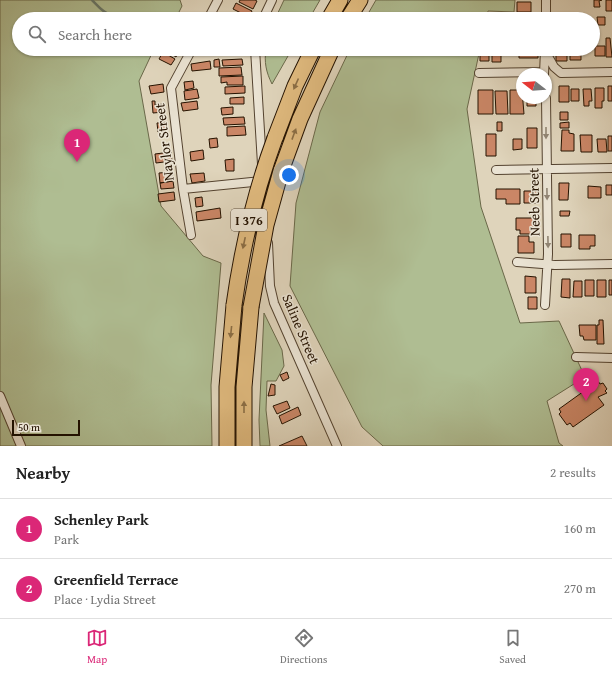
<!DOCTYPE html>
<html lang="en">
<head>
<meta charset="utf-8">
<style>
	:root { --surface:#fff; --page:#f6f6f6; --text:#222; --muted:#767676; --line:#e0e0e0; --accent:#db2777 }
	body { margin:0; font-family:"Gentium Book Plus",serif; background:var(--page); color:var(--text) }
	.compass { position:absolute; left:516px; top:68px; width:36px; height:36px; border-radius:50%; background:var(--surface); box-shadow:0 1px 3px #0004; rotate:287deg }
	.scale { position:absolute; left:12px; bottom:10px; width:68px; box-sizing:border-box; padding-left:4px; border:2px solid #241200; border-top:0; font-size:11px; line-height:14px; white-space:nowrap; color:#241200; -webkit-text-stroke:3px #eae3d3; paint-order:stroke }
	.you { position:absolute; left:289px; top:175px; width:14px; height:14px; margin:-10px; border:3px solid #fff; border-radius:50%; background:#1a73e8; box-shadow:0 0 0 6px #1a73e833 }
	.badge { display:grid; place-items:center; width:26px; height:26px; border-radius:50%; background:var(--accent); color:#fff; font-size:13px; font-weight:700 }
	.pin { position:absolute; translate:-50% -33px; filter:drop-shadow(0 1px 2px #0008) }
	.pin::after { content:''; position:absolute; top:21px; width:14px; height:12px; background:inherit; clip-path:polygon(0 0,100% 0,50% 100%) }
	.list { margin:0; padding:0; list-style:none }
	h2 { display:flex; justify-content:space-between; align-items:center; height:52px; margin:0; padding:0 16px; font-size:17px }
	h2 small { font-size:13px; font-weight:400; color:var(--muted) }
	.list li { display:grid; grid-template-columns:26px 1fr auto; gap:12px; align-items:center; box-sizing:border-box; height:60px; padding:0 16px; border-top:1px solid var(--line) }
	.list b { display:block; font-size:15px; white-space:nowrap }
	.list p { margin:0; font-size:13px; white-space:nowrap; color:var(--muted) }
	.list em { font-size:13px; font-style:normal; color:var(--muted) }
	.icon { flex:none; width:22px; height:22px; fill:none; stroke:currentColor; stroke-width:2; stroke-linecap:round; stroke-linejoin:round }
	.map { position:relative; flex:none; width:612px; height:446px; overflow:hidden }
	.search { position:absolute; background:var(--surface); box-shadow:0 1px 3px #0004; left:12px; right:12px; top:12px; height:44px; display:flex; align-items:center; gap:10px; box-sizing:border-box; padding:0 14px; border-radius:22px; color:var(--muted); font-size:15px }
	.sheet { height:172px; background:var(--surface) }
	nav { display:flex; justify-content:space-around; align-items:center; box-sizing:border-box; height:56px; border-top:1px solid var(--line); background:var(--surface); font-size:11px; color:var(--muted) }
	nav a { display:grid; justify-items:center; gap:2px }
	nav .on { color:var(--accent) }
	.map>svg:first-child { display:block }
</style>
</head>
<body>
<div class="map">
<svg width="612" height="446" viewBox="0 0 612 446">
	<rect width="100%" height="100%" fill="#dfd4bb"/>
	<filter id="stains"><feTurbulence type="fractalNoise" baseFrequency=".005" numOctaves="4"/><feColorMatrix values="0 0 0 0 .2 0 0 0 0 .09 0 0 0 0 .02 0 0 0 .5 -.17"/></filter>
	<radialGradient id="worn" r=".72"><stop offset=".6" stop-color="#630" stop-opacity="0"/><stop offset="1" stop-color="#630" stop-opacity=".3"/></radialGradient>
	<path fill="#afbd92" stroke="#6a6849" d="M0,0H180L182,6L176,18L170,17L169,19H19V49H154L139,81L161,206L203,256L221,263L211,385L212,446H0Z
		M284,0H320L309,19H275Z
		M376,0H515L514,12L488,11L487,19H365Z
		M266,49H292L272,84C266,72 264,62 266,49Z
		M350,49H480L467,109L481,207L520,323L559,321L585,377L547,401L559,443L563,446H383L362,427L290,286L296,203L320,112Z
		M264,313L282,350L284,366L276,381H267L266,410L270,446H260L259,420Z"/>
	<g fill="none" stroke-linecap="round" stroke-linejoin="round">
		<path stroke="#677668" stroke-width="2.5" d="M92,0C97,5 103,13 111,15C117,17 121,15 127,19"/>
	</g>
	<path fill="#ca8666" stroke="#241200" d="M240,0H255L257,1L253,9L239,2Z
		M594,0H602L599,1L600,7H594Z
		M606,0H612V11H606Z
		M517,2H531V12H517Z
		M236,3L252,11L249,17L233,9Z
		M597,17H605V25H598Z
		M606,38H610L612,57H606Z
		M595,46H605V56H595Z
		M164,49H176L179,51L176,57Z
		M480,49H489V61H480Z
		M492,49H501V62H492Z
		M519,49H538V58H519Z
		M556,49H567V61H556Z
		M570,49H581V60H570Z
		M163,52L175,59L171,65L159,59Z
		M219,59L220,67H214V60Z
		M242,59L243,65L223,66L222,60Z
		M210,61L211,69L192,71L191,64Z
		M241,67L242,75L219,76V68Z
		M243,76V85H227V82L221,83V77Z
		M193,81L194,88L185,90L184,82Z
		M163,84L164,92L151,94L149,86Z
		M245,86V93L225,94V87Z
		M559,86H569V102H559Z
		M608,86H612V101H608Z
		M595,88H604V101H602V108H595Z
		M197,89L199,98L185,100L184,91Z
		M571,89H579V101H571Z
		M583,89H591L592,101H589V106H584Z
		M478,90H493V114H478Z
		M510,90H522L524,114H510Z
		M495,91H507L508,114H496Z
		M244,97V104H230V98Z
		M527,98H536V106H527Z
		M152,101H155V105L163,104L164,112L153,113Z
		M197,101L198,109L183,111L181,103Z
		M233,107V114L222,115L221,108Z
		M560,112H568V120H560Z
		M244,117L245,124L224,125L223,118Z
		M166,122L167,131L158,132L157,123Z
		M497,122H502V131H497Z
		M569,122V128H560V123Z
		M245,126L246,135L227,136V127Z
		M527,128H537V148H527Z
		M562,130H569V133L574,134V151H561Z
		M486,134H496V156H486Z
		M580,135H592V152H581Z
		M608,136H612V151H608Z
		M217,138L218,147L210,148L209,139Z
		M513,139H522V149L513,150Z
		M597,139H606L607,152H598Z
		M203,150L204,159L191,161L190,152Z
		M171,152L172,161L156,163L155,154Z
		M234,159V171H226L225,160Z
		M172,172L173,181L160,183L159,173Z
		M204,173L205,181L192,183L190,174Z
		M173,181L174,188L161,189L160,183Z
		M559,183H569L568,200H559Z
		M606,185H612V195H606Z
		M588,186L601,187V198H588Z
		M496,189H520V204H506V199H496Z
		M524,191H538V203H524Z
		M174,192L175,200L159,202L158,194Z
		M202,197L203,206L196,207L195,198Z
		M220,208L221,218L197,221L196,212Z
		M560,211H570L569,216H560Z
		M516,218H534V234H520V230H516Z
		M561,234H571V247H561Z
		M579,235H595V246H590V249H579Z
		M518,236H529V242H534V253H518Z
		M525,276L536,277V293H525Z
		M562,279H570V298L561,297Z
		M585,280H594V296H585Z
		M597,280H606V297H597Z
		M609,280H612V295H609Z
		M574,281H582V297H573Z
		M528,297H537V309H528Z
		M599,320H603L604,344H597V325H599Z
		M579,325H596V340H584L583,336H580Z
		M287,372L289,378L283,381L280,375Z
		M598,381L600,384L603,383L607,389L605,391L607,393L598,397L604,405L573,427L570,423L567,425L559,414L561,412L559,409Z
		M271,384L275,385V395L268,396Z
		M287,401L290,408L277,414L273,406Z
		M298,407L301,415L282,424L279,416Z
		M302,436L307,446H279Z"/>
	<g fill="none" stroke-linecap="round" stroke-linejoin="round">
		<defs>
			<path id="minor" d="M208,19L218,0
				M263,19L272,0
				M546,19V0
				M255,49L262,164
				M545,51L554,67L561,73L612,72
				M479,73L544,72
				M544,74L545,50
				M496,170L612,168
				M264,186L266,212
				M183,189L262,181
				M191,235L183,189L171,88L192,49
				M268,243L270,286L274,303L337,446
				M517,262L555,265L612,264
				M545,305L548,254L546,98
				M576,357L612,358
				M0,396L21,446"/>
			<path id="motorway" d="M329,19L340,0
				M348,19L360,0
				M275,138L295,86L313,49
				M281,171L300,119L332,49
				M227,446V387L234,305
				M244,446V387L251,307"/>
		</defs>
		<use href="#minor" stroke="#53422f" stroke-width="10"/>
		<use href="#motorway" stroke="#241200" stroke-width="17"/>
		<use href="#minor" stroke="#eae3d3" stroke-width="8"/>
		<use href="#motorway" stroke="#e0ba7e" stroke-width="15"/>
		<defs>
			<path id="motorway-bridge" d="M234,305C242,248 255,192 275,138
				M251,307L266,225L281,171"/>
		</defs>
		<use href="#motorway-bridge" stroke="#241200" stroke-width="17" stroke-linecap="butt"/>
		<use href="#motorway-bridge" stroke="#e0ba7e" stroke-width="15"/>
	</g>
	<defs><path id="oneway-solid" d="M-6-.8H1V-3.2L6.5 0L1 3.2V.8H-6Z"/></defs>
	<g fill="#8b6e45">
		<use href="#oneway-solid" transform="translate(296 84) rotate(114)"/>
		<use href="#oneway-solid" transform="translate(294 134) rotate(-70)"/>
		<use href="#oneway-solid" transform="translate(244 243) rotate(102)"/>
		<use href="#oneway-solid" transform="translate(231 332) rotate(96)"/>
		<use href="#oneway-solid" transform="translate(244 407) rotate(-90)"/>
	</g>
	<g fill="#918574">
		<use href="#oneway-solid" transform="translate(546 133) rotate(90)"/>
		<use href="#oneway-solid" transform="translate(547 194) rotate(89)"/>
		<use href="#oneway-solid" transform="translate(548 242) rotate(89)"/>
	</g>
	<g text-anchor="middle" stroke-width="3" stroke-linejoin="round" paint-order="stroke">
		<rect fill="#eae3d3" stroke="#5f513f" stroke-width="1" x="231" y="209" width="36" height="22" rx="3"/>
		<g font-size="13" font-weight="bold" fill="#241200">
			<text x="249" y="225">I 376</text>
		</g>
		<g font-size="14" fill="#241200" stroke="#eae3d3">
			<text transform="translate(164 142) rotate(-97)" y="5">Naylor Street</text>
			<text transform="translate(534 202) rotate(-91)" y="5">Neeb Street</text>
			<text transform="translate(301 329) rotate(67)" y="5">Saline Street</text>
		</g>
	</g>
	<rect width="100%" height="100%" filter="url(#stains)"/>
	<rect width="100%" height="100%" fill="url(#worn)"/>
</svg>
<svg class="compass" viewBox="-18 -18 36 36"><path d="M0-13l5 13h-10z" fill="#e53935"/><path d="M0 13l5-13h-10z" fill="#767676"/></svg>
<div class="scale">50 m</div>
<div class="you"></div>
<div class="pin badge" style="left:77px;top:162px">1</div>
<div class="pin badge" style="left:586px;top:401px">2</div>
<div class="search"><svg class="icon" aria-label="search" viewBox="0 0 24 24"><circle cx="10" cy="10" r="6"/><path d="M15 15l6 6"/></svg>Search here</div>
</div>
<section class="sheet">
<h2>Nearby<small>2 results</small></h2>
<ul class="list">
<li><span class="badge">1</span><div><b>Schenley Park</b><p>Park</p></div><em>160 m</em></li>
<li><span class="badge">2</span><div><b>Greenfield Terrace</b><p>Place · Lydia Street</p></div><em>270 m</em></li>
</ul>
</section>
<nav>
<a class="on"><svg class="icon" aria-label="map" viewBox="0 0 24 24"><path d="M3 6l6-2 6 2 6-2v14l-6 2-6-2-6 2zM9 4v14M15 6v14"/></svg>Map</a>
<a><svg class="icon" aria-label="directions" viewBox="0 0 24 24"><path d="M12 3l9 9-9 9-9-9zM9 14v-3h6M13 9l2 2-2 2"/></svg>Directions</a>
<a><svg class="icon" aria-label="saved" viewBox="0 0 24 24"><path d="M7 4h10v16l-5-4-5 4z"/></svg>Saved</a>
</nav>
</body>
</html>
